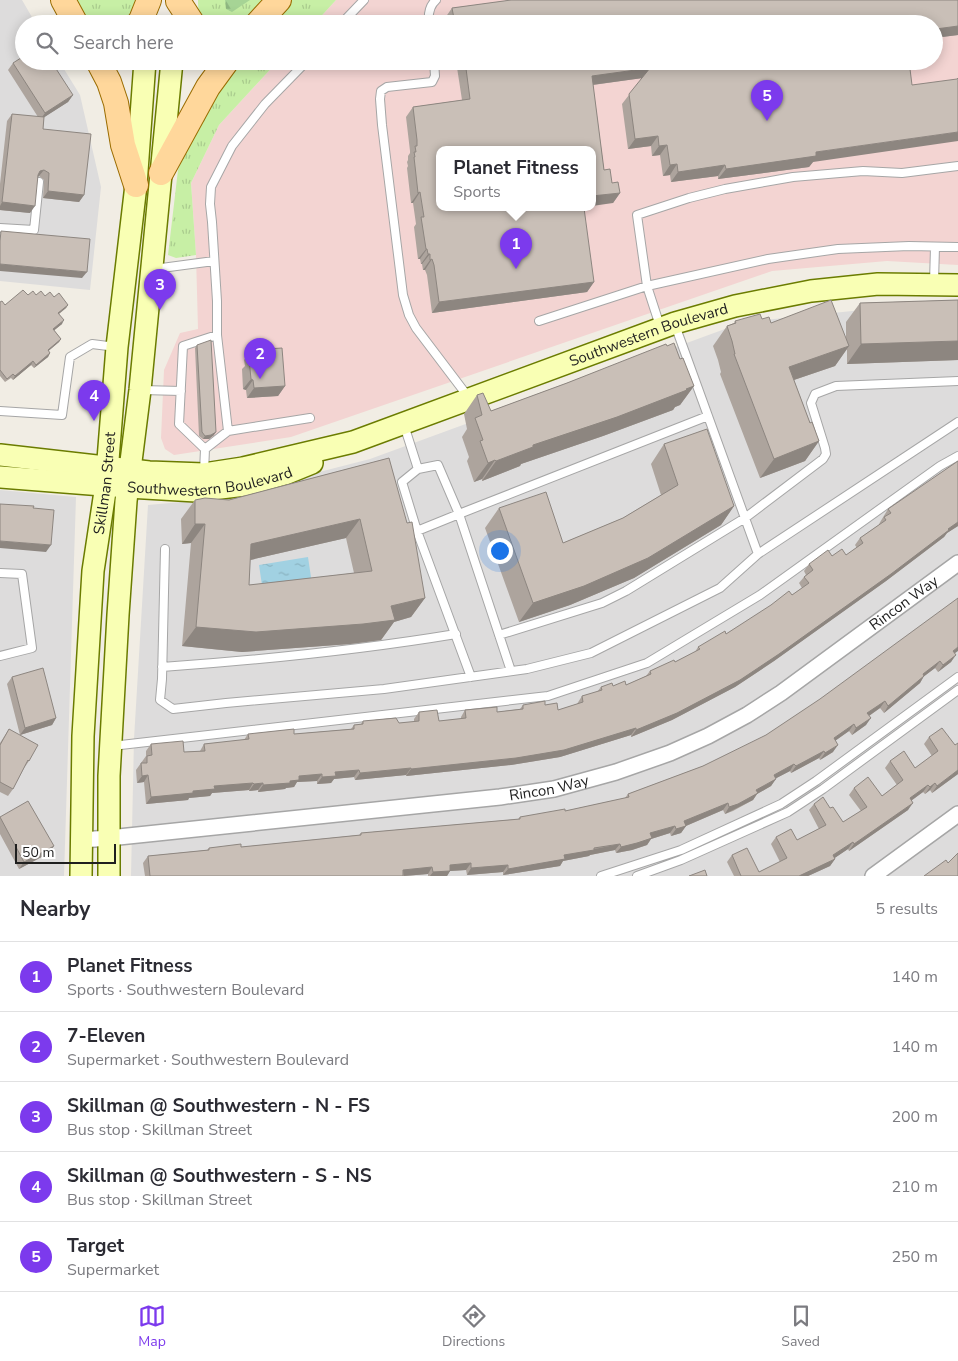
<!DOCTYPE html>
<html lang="en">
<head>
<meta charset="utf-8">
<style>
	:root { --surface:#fff; --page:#f7f7f7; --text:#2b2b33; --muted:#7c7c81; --line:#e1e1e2; --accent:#7c3aed }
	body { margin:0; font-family:"Nunito Sans",sans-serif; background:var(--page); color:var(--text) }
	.scale { position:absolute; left:15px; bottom:12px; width:101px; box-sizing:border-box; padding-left:5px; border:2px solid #1f1f1f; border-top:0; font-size:14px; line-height:18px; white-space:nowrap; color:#1f1f1f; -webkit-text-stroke:4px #fff; paint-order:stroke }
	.you { position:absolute; left:499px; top:550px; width:18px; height:18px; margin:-12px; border:4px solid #fff; border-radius:50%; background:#1a73e8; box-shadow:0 0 0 8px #1a73e833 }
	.badge { display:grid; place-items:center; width:32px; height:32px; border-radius:50%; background:var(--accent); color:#fff; font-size:16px; font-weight:700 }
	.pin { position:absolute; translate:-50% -41px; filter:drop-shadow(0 1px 2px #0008) }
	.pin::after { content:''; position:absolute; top:26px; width:18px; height:15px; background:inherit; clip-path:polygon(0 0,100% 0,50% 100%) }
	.popup { position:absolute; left:436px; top:146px; width:160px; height:65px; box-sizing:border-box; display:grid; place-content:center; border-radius:10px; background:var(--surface); filter:drop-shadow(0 1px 4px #0005); font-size:16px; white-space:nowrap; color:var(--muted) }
	.popup b { font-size:19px; color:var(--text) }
	.popup::after { content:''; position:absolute; left:50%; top:100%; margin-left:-10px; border:10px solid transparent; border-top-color:var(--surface) }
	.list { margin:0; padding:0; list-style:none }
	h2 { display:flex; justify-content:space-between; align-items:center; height:65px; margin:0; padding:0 20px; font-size:21px }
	h2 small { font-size:16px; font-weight:400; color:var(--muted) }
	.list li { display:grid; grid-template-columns:32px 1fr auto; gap:15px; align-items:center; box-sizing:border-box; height:70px; padding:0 20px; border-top:1px solid var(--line) }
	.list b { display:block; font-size:19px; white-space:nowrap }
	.list p { margin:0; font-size:16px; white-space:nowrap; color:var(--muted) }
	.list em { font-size:16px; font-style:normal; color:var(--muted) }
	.icon { flex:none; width:28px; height:28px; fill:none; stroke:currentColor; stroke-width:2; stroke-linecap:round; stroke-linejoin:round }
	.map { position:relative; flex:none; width:958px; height:876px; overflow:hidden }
	.search { position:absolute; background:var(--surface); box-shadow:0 2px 12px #0003; left:15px; right:15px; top:15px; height:55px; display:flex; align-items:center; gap:12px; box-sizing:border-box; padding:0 18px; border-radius:28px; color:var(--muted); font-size:19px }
	.sheet { height:415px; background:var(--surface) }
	nav { display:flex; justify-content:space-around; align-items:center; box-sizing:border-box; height:70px; border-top:1px solid var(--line); background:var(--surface); font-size:14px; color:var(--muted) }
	nav a { display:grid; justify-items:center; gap:2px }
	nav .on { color:var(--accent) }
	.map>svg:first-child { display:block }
</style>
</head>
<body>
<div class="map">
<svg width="958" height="876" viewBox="0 0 958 876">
	<defs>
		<pattern id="grass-tufts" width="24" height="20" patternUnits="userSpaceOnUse" patternTransform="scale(1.25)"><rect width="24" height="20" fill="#c7efa5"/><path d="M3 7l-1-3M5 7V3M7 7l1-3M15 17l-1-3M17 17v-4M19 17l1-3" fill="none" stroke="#aacc8e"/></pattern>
		<pattern id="forest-firs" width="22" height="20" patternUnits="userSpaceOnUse" patternTransform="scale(1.25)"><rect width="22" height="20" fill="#a6d495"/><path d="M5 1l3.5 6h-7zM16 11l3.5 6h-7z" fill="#8eb680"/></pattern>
		<pattern id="water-ripples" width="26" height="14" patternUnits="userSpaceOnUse" patternTransform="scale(1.25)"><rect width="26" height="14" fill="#a1d1e2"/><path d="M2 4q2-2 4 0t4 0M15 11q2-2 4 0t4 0" fill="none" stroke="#8ab3c1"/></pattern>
	</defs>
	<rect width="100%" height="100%" fill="#f1ede4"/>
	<path fill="#dddcdc" d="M0,0H22L36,24H24V61H59L80,95L101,187L90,290L0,281Z
		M940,302L958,303V452L954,454L958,453V876H131L134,739L148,505L214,499L370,459L744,322Z
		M0,490L76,497L64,876H0Z"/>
	<path fill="#f3d4d2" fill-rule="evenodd" d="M336,0H958V265L887,261L772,271L291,437L174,455L165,449L161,438L164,370L180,333L198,329L196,255L191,183L219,125L278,61H934V24H314ZM440,150H592V208H440Z"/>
	<path fill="url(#grass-tufts)" d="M73,0H135C132,19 120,24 103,24C97,24 93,24 88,20C81,15 77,7 73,0Z
		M198,0H266L243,24H205C199,16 198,10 198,0Z
		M287,0H336L314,24H264Z
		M231,61H278L219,125L191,183L196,255L176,258L168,255L178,170L200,115Z"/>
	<path fill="url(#forest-firs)" d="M225,0H250L232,12L226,9Z"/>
	<path fill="url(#water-ripples)" d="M308,557L312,584L263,592L259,565Z"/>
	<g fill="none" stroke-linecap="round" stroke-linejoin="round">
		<defs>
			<path id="lane" d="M341,24L364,0
				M429,24C428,15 429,6 436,0
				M434,61L435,76L432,82L387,87L381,91L380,99L382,125L403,295L409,315L416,328L469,398
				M0,228L34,230L39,182
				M154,269L214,261
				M934,282L935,247
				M539,321L647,286L768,259L838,249L909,246L958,247
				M660,326L647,286L637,215L689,198L725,189L793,177L863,171L902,173L958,166
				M217,335L228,431
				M142,390L181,391
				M0,411L62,415L70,357L92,344L116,347
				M404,425L418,469
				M205,449L228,431L310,418
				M438,465L459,514L417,531L402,482L418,469Z
				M204,472L205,449L179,424L183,346L217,335V301L212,222L210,204L211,187L232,146L265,104L307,61
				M417,531L471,677
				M165,549L162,679L160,700L173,709L226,703L384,689L527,669L591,653L720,588L758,554L675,325
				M758,554L958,422
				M0,573L22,574L32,648L0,656
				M499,635L602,603L626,591L745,518L823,459L826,454L825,448L811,403L815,394L836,386L958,381
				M162,667C261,660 359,650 456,634
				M511,671L459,514L708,416
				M112,746L548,696L647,663L760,595L940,466L958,456
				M601,876L681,850L781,804L816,781L958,677
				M637,876L681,860L788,812L823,789L958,690"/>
			<g id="street">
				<path id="s1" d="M81,840L109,838L500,797L554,789L616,772L670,753L708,736L747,715L781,693L958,563"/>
				<path d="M873,876L958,814"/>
			</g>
			<g id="secondary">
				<path id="s2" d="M0,455L149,472L204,474L243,468L353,442L675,323L735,306L811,291L878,284L958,285"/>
				<path id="s3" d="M0,477L128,487L196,491L245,485L285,474L312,463"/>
				<path id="s4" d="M81,876L83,736L93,571L106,485L117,347L136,185L145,61"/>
				<path d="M109,876V776L118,615L126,501L140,390L172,61"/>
			</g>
			<path id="primary" d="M63,0L76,24
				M178,1L193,24
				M138,24L141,20L149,0
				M257,24L279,0
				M98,61L109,82L116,103L123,145L136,185
				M161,173L208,87L227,61"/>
		</defs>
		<use href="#lane" stroke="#a6a6a6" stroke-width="10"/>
		<use href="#street" stroke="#a6a6a6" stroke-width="18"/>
		<use href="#secondary" stroke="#6b7c00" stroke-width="24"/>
		<use href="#primary" stroke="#9a6c00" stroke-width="26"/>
		<use href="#lane" stroke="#fff" stroke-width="8"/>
		<use href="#street" stroke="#fff" stroke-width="15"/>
		<use href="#secondary" stroke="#f9ffb4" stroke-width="21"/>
		<use href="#primary" stroke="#ffd79b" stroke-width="24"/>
	</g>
	<path fill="#ada49d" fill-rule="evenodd" d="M511,0H958V35L934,38V24H446L445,18L452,8Z
		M456,61H909L813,162L809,167L718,179V176L671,182L670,175L663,176L660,155L652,156L651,146L628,149L622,104L642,78L593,85L604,170L612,183L620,193L613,203L440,150L594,282L587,292L432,313L427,275L425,270H423L422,264H421L420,259H418L414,227L416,224L413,203H411L407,168L408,166L407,162L408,160V156L410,153V151L406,117L413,107L462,100Z
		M13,63L73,95L68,102L44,117L43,129L84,195L79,202L43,198L44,180L39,176L38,177L30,213L0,210V184L7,121L12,114L38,117L8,70Z
		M28,295L54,297L68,305L66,308L59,314L62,324L54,330L61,339L59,342L48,351L50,353L48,357L34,368L31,365L13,380L11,378L5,382L0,376V302L5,305Z
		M958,300V360L847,364V349L835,366L794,380L810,423L819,441L805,461L760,478L720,374L721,372L718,360L713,346L727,326L734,323L735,321L762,319L771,323L846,339V322L860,303Z
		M197,345L214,435L209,439H203L199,436L195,348Z
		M667,346L680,359L694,386L680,405L675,407L673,410L603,436L521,464L520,466L482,481V479L474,482L467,461L469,457L462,437L467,429L464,414L477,395L491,411Z
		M252,350L285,386L278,396L247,398L246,390L243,389L242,369L245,366L244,360Z
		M664,444L734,506L721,525L634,578L570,605L519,622L485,528L499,508L563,543L623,518L661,495L651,464Z
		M389,458L425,598L411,617L394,622L381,640L350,644L242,652L182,646L191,543L182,544L181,519L195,500H229ZM346,538L354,573L249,585L250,560Z
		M958,461V526L947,533L944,537L886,581L774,661L735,687L672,720L631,737V735L560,757L511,765L406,776V775L355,780L354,777L334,779L331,783L317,784V781L297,782L294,787L286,788L285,789L258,792V790L249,791V790L212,793L210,796L189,798L188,800L146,804L144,782L137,783L136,770L146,756V751L151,744L184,752L200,751L204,744L244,740L248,734H294L351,729L354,725L361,724L363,721L399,723L414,722V719L419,712L439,721L461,719V717L465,710L497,712L520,709L523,705H545L558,710L577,704L582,696L597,692L601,687L626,685L646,676L650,671L675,662L695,652L698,647L726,634L792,595L802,588L799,583L804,577L806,575L804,571L809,564L832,556L846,555L857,548L855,545L860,538L880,524H879L888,509Z
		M955,653L951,662L938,672L935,668L924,676L920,683L884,713L880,708L869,716L866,725L852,735L849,731L835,741L833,752L820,760L819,758L791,773L790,771L776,778L771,786L757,794L753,800L733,811L725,814L723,810L686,826L681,833L671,836L670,833L651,839L647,845L632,850L616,853L615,850L590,855L589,856L563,861L560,866L503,875V872L467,875L466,870L450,871L447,876H428V874L404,876H145L143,863L148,856L207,850L209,848L241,847L359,835L361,833L518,819L520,817L565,811L625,798L628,794L703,766Z
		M12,677L56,718L52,725L20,735L7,684Z
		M9,729L29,761L24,768L13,789L8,796L0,792V743Z
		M929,737L955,745L958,743V774L932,793L930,790L925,794L923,792L911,801L908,810L849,851L848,849L834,858L835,859L830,866L808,876H734L727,862L732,855L759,872L780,862L771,844L776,837L797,840L819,829L809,810L814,804L830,808L843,822L861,811L849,795L854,788L882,796L897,785L885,768L890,761L915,768L932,756L924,744Z
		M0,817L49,853L19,869L0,834Z"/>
	<path fill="#8d8680" d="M958,26V35L934,38V31L936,29Z
		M650,68L643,78L584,86L592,76Z
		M73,95L68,102L40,120L45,113Z
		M958,132V141L813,162L809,167L718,179L726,169L816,152Z
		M658,136L651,146L628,149L635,139Z
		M667,145L660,155L652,156L659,146Z
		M677,164L670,175L663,176L670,165Z
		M725,165L718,176L671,182L678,172Z
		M44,170L39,176L35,178L40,171Z
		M48,191L84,195L79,202L43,198Z
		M420,192L413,203H411L418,193Z
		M620,193L613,203L592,206V196Z
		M2,202L35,206L30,213L0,210V206Z
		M426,249H427L420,259H418Z
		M428,254H430L422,264H421Z
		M432,259L425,270H423L430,260Z
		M0,264L87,272L82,278L0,271Z
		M594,282L587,292L432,313L439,302Z
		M68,305L66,308L56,316L58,313Z
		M64,320L62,324L51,333L53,329Z
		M61,339L59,342L45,354L48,350Z
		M958,341V360L847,364L861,344Z
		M849,346L835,366L776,386L789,367Z
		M50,353L48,357L34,368L36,365Z
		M33,361L31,365L13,380L15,376Z
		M251,379L253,380L246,390L243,389Z
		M285,386L278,396L247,398L254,388Z
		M694,386L680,405L675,407L673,410L603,436L521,464L520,466L482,481L496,461L533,445Z
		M216,432L214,435L209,439H203L205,436Z
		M819,441L805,461L760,478L774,459Z
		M495,460L482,479L474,482L488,463Z
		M734,506L721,525L634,578L570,605L519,622L533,603Z
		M360,519L346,538L237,563L251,544Z
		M958,522V526L947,533L944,537L886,581L774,661L735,687L672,720L631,737L636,730Z
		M195,524H205L191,543L182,544Z
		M0,541L51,545L46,552L0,548Z
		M425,598L411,617L394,622L381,640L350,644L242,652L182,646L196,627L391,606Z
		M958,647V651L948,658L953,651Z
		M956,655L951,662L938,672L943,665Z
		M940,661L935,668L918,681L923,674Z
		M924,676L920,683L884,713L888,706Z
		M885,701L880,708L863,720L867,713Z
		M56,718L52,725L20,735L25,728Z
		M871,718L866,725L852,735L856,728Z
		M854,724L849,731L829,745L834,738Z
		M636,728L631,735L560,757L511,765L406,776L411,769Z
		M838,745L833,752L820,760L825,753Z
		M824,751L819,758L791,773L796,766Z
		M794,764L790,771L769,782L774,775Z
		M411,768L406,775L355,780L360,773Z
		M359,770L354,777L334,779L331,783L317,784L322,777L335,772Z
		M958,770V774L932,793L937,786Z
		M322,774L317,781L297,782L294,787L286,788L285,789L258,792L263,785L290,781L299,776Z
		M148,775L144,782L137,783L142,776Z
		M776,779L771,786L757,794L753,800L725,814L729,807L756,790Z
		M253,783L249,790L212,793L210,796L189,798L188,800L146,804L151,797L193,791L214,786Z
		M263,783L258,790L249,791L254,784Z
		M935,783L930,790L925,794L930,787Z
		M928,785L923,792L905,805L910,798Z
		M728,803L723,810L681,828L686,826L681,833L671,836L676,829L684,821Z
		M913,803L908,810L849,851L854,844Z
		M675,826L670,833L651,839L647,845L632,850L616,853L621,847L650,833Z
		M853,842L848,849L829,862L835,859L830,866L808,876H799L833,855Z
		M620,844L615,850L590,855L589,856L563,861L560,866L503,875L508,869L564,855Z
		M54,846L49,853L19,869L24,862Z
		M471,863L466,870L450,871L447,876H430L433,872L450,865Z
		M508,865L503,872L467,875L471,868Z
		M432,867L428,874L404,876L403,870Z"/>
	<path fill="#c9bfb7" stroke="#8d8680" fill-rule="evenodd" d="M511,0H958V26L936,29V32L934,33V24H455L452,8Z
		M24,56V61H51L73,95L45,113L13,63Z
		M465,61H909L912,85L957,79L958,78V132L816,152V156L726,169L725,165L678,172L677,164L670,165L667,145L659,146L658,136L635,139L629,94L650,68L592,76L604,170L610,169L612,183L618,182L620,193L592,196V150H440V208H584L594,282L439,302L434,265L432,259L430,260V254H428L427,249H426L421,217H424L420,192L418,193L414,157H415L414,152H416L415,146H417V140L413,107L470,99Z
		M12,114L44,117L43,129L91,134L84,195L48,191L49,173L44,170L40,171L38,175L35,206L2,202Z
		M1,231L90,239L87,272L0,264V241Z
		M23,290L28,295L33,291L36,295L41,291L45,296L50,292L54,297L59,293L68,305L58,313L64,320L53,329L61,339L48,350L50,353L36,365L33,361L15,376L13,374L7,379L0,370V302L2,301L5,305Z
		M831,300L849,346L789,367L810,423L812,422L819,441L774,459L734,354H735L732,341L727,326L736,323L735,321L760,314L762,319L769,317L771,323Z
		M958,300V341L861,344L860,303Z
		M211,340L216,432L211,435L205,436L202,432L197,345Z
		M674,343L680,359L683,358L694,386L686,389L687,390L617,417L533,445V447L496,461L495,460L488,463L480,441L483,440L475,418L482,415L477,395L483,393L491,411L567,383L666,344L667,346Z
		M282,348L285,386L254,388L253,380L251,379L249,359L252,358V350Z
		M707,429L734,506L648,558L584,586L533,603L499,508L546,492L563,543L623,518L678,485L664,444Z
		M389,458L407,523L412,522L425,598L391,606L395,620L363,624L256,632L196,627L205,524H195V500L205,498L229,500ZM360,519L372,571L249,585L251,544Z
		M958,461V522L948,529L949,530L891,574L779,654L740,680L677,713L636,730V728L564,750L516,758L411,769V768L360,773L359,770L335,772L336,776L322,777V774L299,776V780L290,781V783L263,785V783L254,784L253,783L214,786L215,789L193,791V793L151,797L148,775L142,776L141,763H147V756L152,755L151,744L183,741L184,752L205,751L204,744L249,739L248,734L294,729V734L354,729V725L363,724V721L396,718L399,723L419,721V712L437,710L439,721L466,718L465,710L497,707V712L523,709V705L545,701V705L557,703L558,710L583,702L582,696L602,690L601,687L612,683L613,686L625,681L626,685L651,674L650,671L674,660L675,662L700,649L698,647L725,631L726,634L771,605L789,591L792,595L809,583L804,577L813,570L809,564L828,550L832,556L842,549L846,555L863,543L860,538L886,520L884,517L891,513L888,509Z
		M0,504L34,506L33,508L54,510L51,545L0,541Z
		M958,598V647L953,651L956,655L943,665L940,661L923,674L924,676L888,706L885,701L867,713L871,718L856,728L854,724L834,738L838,745L825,753L824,751L796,766L794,764L774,775L776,779L756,790L758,793L738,804L729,807L728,803L684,821L686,826L676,829L675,826L650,833L652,838L637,843L621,847L620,844L594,848V850L564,855L565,859L508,869V865L471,868V863L450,865V871L433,872L432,867L403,870V876H150L148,856L209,850V848L241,844V847L361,835V833L406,829L520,819V817L565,809V811L629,797L628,794L703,766L766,735L820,699Z
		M43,668L56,718L25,728L12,677Z
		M942,728L955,745L958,743V770L937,786L935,783L930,787L928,785L910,798L913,803L854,844L853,842L833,855L835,859L799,876H741L732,855L747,848L759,872L787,858L776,837L791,829L797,840L826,825L814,804L823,797L830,808L833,807L843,822L867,807L854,788L868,777L882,796L903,780L890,761L904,751L915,768L938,751L929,737Z
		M9,729L38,745L29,761L28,760L13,789L0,782V745Z
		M28,801L54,846L24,862L0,817Z
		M958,853V876H924L946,860L948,863Z
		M705,870L707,876H689Z"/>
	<g text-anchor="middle" stroke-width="4.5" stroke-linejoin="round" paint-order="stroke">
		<g font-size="15" fill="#1f1f1f" stroke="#fff">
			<text dy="5" stroke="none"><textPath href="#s2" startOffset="672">Southwestern Boulevard</textPath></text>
			<text dy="5" stroke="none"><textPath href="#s3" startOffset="211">Southwestern Boulevard</textPath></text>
			<text dy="5" stroke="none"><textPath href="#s4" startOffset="394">Skillman Street</textPath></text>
			<text dy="5" stroke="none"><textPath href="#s1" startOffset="876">Rincon Way</textPath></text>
			<text dy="5" stroke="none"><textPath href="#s1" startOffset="471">Rincon Way</textPath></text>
		</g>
	</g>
</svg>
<div class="scale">50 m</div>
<div class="you"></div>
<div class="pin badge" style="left:516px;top:269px">1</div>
<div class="popup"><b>Planet Fitness</b>Sports</div>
<div class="pin badge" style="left:260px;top:379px">2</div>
<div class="pin badge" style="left:160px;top:310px">3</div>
<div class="pin badge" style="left:94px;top:421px">4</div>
<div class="pin badge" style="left:767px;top:121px">5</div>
<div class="search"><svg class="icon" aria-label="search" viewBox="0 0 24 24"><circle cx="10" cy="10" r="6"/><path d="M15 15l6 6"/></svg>Search here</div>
</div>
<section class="sheet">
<h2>Nearby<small>5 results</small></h2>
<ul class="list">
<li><span class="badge">1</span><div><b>Planet Fitness</b><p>Sports · Southwestern Boulevard</p></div><em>140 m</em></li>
<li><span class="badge">2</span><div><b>7-Eleven</b><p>Supermarket · Southwestern Boulevard</p></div><em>140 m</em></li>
<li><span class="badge">3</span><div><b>Skillman @ Southwestern - N - FS</b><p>Bus stop · Skillman Street</p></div><em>200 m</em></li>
<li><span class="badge">4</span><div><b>Skillman @ Southwestern - S - NS</b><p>Bus stop · Skillman Street</p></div><em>210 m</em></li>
<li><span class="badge">5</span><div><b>Target</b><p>Supermarket</p></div><em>250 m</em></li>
</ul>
</section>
<nav>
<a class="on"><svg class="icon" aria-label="map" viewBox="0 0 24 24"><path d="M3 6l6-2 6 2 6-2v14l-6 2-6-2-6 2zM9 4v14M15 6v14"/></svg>Map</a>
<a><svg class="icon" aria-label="directions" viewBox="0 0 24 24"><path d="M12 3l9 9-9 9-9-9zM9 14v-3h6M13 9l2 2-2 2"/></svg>Directions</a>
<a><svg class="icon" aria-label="saved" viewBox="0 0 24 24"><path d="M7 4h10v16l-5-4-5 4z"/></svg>Saved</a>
</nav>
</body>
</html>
